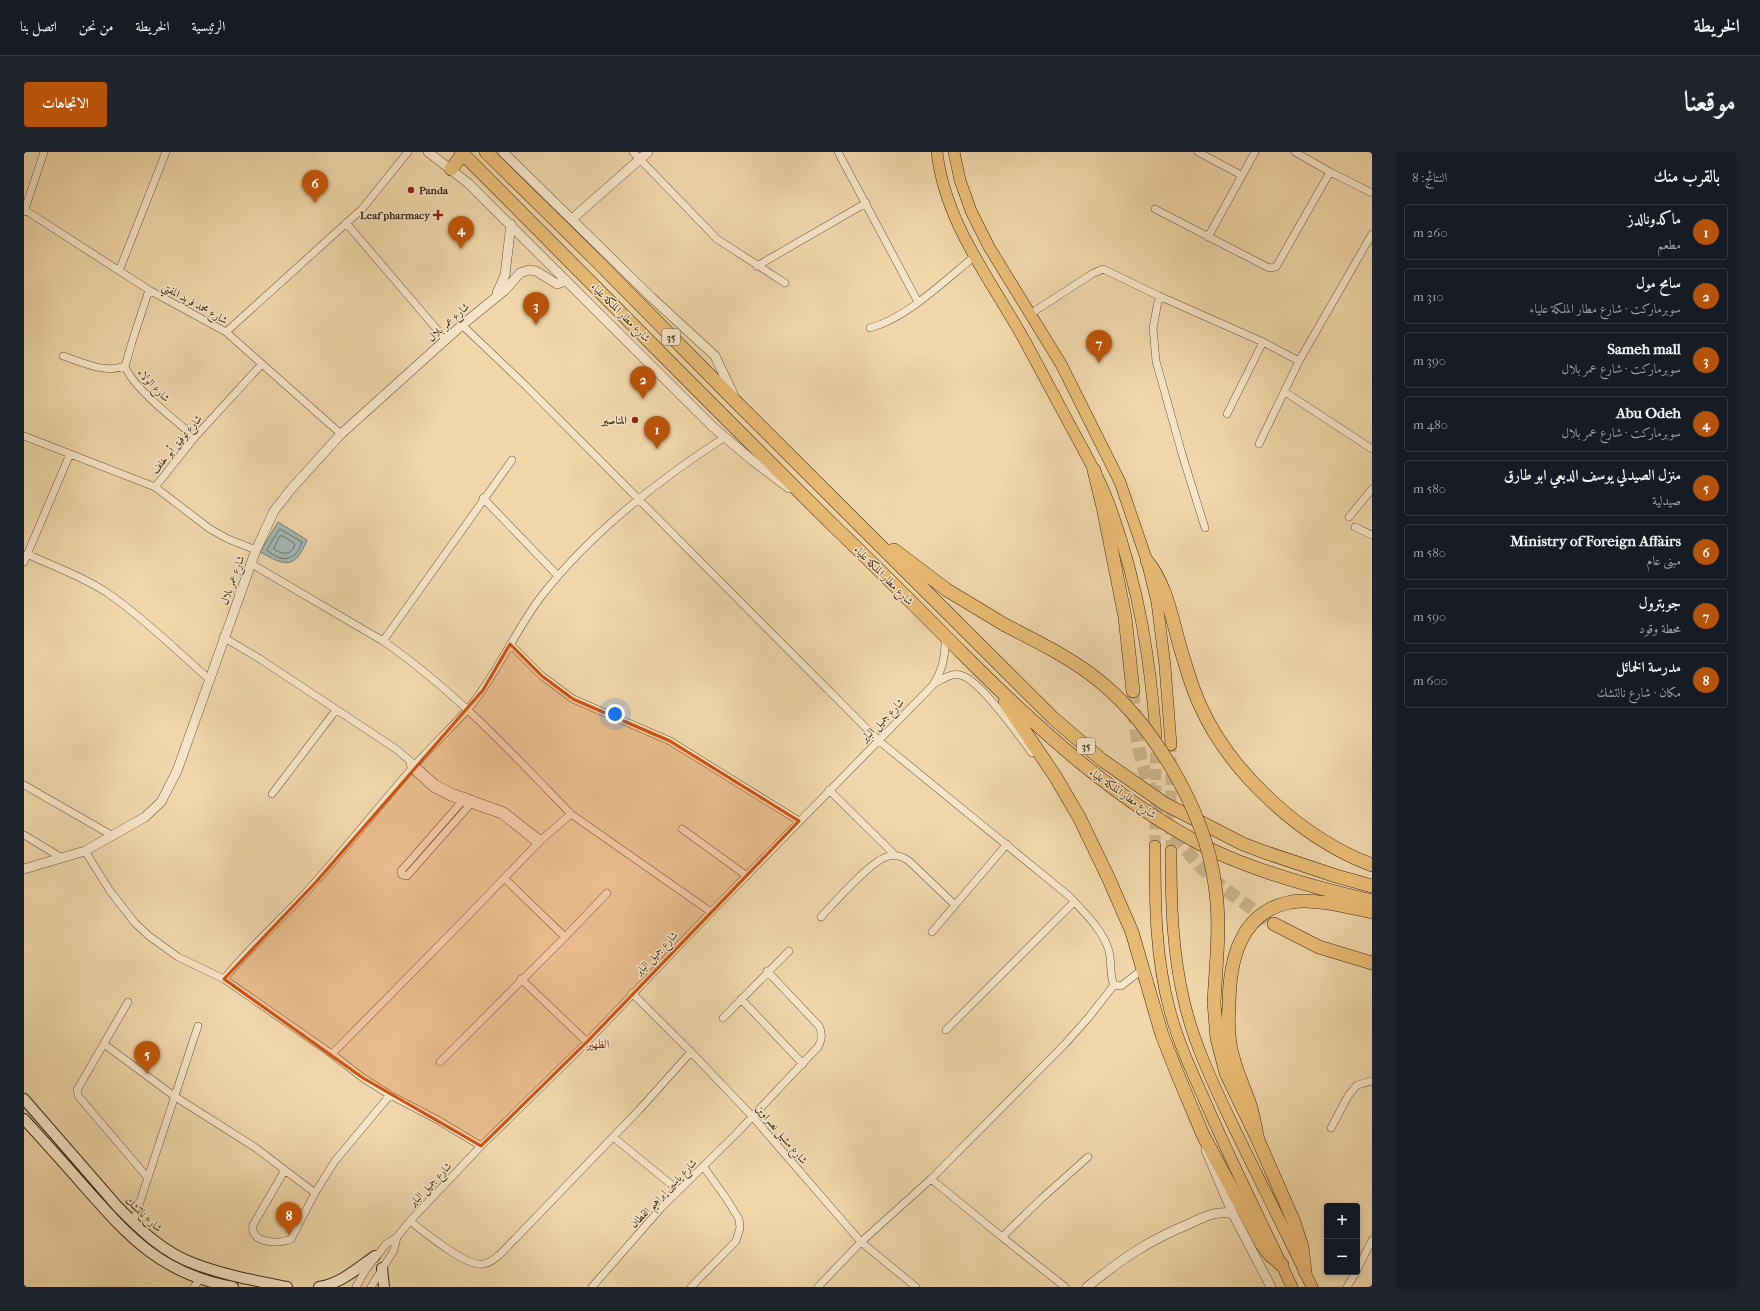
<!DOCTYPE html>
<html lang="ar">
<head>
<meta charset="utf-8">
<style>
	:root { --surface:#171b24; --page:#20242c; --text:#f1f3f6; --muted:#9ea1a6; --line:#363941; --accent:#b45309 }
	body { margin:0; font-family:"IM FELL French Canon",Amiri,serif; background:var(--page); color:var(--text); direction:rtl }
	.controls { position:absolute; right:12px; bottom:12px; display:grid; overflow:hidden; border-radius:4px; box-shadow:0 2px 6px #0003 }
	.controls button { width:36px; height:36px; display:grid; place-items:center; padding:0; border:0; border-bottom:1px solid var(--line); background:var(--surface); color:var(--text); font:20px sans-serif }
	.you { position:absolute; left:591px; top:562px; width:14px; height:14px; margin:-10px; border:3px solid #fff; border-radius:50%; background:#1a73e8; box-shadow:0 0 0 6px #1a73e833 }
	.badge { display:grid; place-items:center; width:26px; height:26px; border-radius:50%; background:var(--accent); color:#fff; font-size:13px; font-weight:700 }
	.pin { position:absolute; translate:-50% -33px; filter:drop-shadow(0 1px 2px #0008) }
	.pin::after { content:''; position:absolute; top:21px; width:14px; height:12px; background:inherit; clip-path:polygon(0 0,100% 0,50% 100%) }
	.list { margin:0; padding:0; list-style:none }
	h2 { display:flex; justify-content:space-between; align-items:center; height:52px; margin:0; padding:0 16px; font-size:17px }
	h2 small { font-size:13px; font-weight:400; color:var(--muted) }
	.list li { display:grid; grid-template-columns:26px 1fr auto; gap:12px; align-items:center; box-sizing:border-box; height:56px; margin:0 8px 8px; padding:0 8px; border:1px solid var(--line); border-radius:4px }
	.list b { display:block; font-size:15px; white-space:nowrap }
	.list p { margin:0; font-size:13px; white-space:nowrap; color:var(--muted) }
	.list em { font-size:13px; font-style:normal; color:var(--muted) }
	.map { position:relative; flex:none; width:1348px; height:1135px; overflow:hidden; direction:ltr; border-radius:4px }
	header { display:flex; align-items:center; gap:24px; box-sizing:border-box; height:56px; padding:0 20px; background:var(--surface); border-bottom:1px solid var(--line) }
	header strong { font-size:19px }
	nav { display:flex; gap:22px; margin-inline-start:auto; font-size:14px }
	.intro { display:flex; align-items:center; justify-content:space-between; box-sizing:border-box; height:96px; padding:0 24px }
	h1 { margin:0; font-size:28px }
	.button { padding:10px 18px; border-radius:4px; background:var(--accent); color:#fff; font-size:14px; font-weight:700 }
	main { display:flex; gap:24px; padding:0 24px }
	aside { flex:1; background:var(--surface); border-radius:4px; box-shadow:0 2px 6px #0003 }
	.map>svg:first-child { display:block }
</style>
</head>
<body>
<header>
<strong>الخريطة</strong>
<nav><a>الرئيسية</a><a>الخريطة</a><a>من نحن</a><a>اتصل بنا</a></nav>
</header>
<div class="intro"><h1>موقعنا</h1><a class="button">الاتجاهات</a></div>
<main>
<aside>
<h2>بالقرب منك<small>النتائج: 8</small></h2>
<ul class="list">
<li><span class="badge">1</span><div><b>ماكدونالدز</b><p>مطعم</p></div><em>260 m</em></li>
<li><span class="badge">2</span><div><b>سامح مول</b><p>سوبرماركت · شارع مطار الملكة علياء</p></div><em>310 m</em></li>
<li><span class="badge">3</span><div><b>Sameh mall</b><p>سوبرماركت · شارع عمر بلال</p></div><em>390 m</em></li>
<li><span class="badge">4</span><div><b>Abu Odeh</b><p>سوبرماركت · شارع عمر بلال</p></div><em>480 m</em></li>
<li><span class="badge">5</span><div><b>منزل الصيدلي يوسف الدبعي ابو طارق</b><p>صيدلية</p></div><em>580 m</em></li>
<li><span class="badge">6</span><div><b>Ministry of Foreign Affairs</b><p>مبنى عام</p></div><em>580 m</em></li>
<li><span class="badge">7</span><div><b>جوبترول</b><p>محطة وقود</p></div><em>590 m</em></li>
<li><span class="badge">8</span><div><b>مدرسة الخمائل</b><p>مكان · شارع نالتشك</p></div><em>600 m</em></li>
</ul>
</aside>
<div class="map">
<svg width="1348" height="1135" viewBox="0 0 1348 1135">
	<rect width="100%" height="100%" fill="#f0d6a9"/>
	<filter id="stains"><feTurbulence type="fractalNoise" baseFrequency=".005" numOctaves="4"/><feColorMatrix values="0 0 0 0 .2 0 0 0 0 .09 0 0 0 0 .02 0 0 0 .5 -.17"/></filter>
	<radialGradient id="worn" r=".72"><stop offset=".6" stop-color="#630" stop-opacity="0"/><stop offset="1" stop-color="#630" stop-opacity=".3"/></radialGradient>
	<path fill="#a0b6b4" stroke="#787e73" d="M254,370L283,388C271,418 261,414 236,400Z"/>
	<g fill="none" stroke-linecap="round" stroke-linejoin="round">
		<path stroke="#6e7062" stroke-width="1" d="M256,377L278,390C272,410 257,411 243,398Z
			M256,384H259L271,392C268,404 258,403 250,397Z"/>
		<path stroke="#ccb38b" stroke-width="11" stroke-dasharray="11 5.5" stroke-linecap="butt" d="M1131,694L1132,588
			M1147,699V593"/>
		<path stroke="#ccb38b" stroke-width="13" stroke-dasharray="13 6" stroke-linecap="butt" d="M1109,539C1111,561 1111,584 1117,606C1128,654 1158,701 1196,733C1213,747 1232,759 1250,772"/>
		<defs>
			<path id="minor" d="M609,0L693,87L761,131
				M814,0L894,150
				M1174,0L1217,23
				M1271,0L1306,20L1348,41
				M1131,57L1245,116L1252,115L1306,20
				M1,58L125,138L202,180L317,282
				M0,60L20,0
				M322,71L422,188
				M1184,85L1231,0
				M733,114L842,51
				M95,119L142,0
				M125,138L108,190L101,214C108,235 153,270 171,285
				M1135,144L1129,176L1132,209L1158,302L1181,376
				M1006,162L1068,122L1079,117L1135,144L1239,190L1275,209
				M438,173L502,234L854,588L1045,744C1059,759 1079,778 1085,799C1088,809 1085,823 1090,833L1097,834L1119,817
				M846,176C883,166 920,129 951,104
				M202,180L338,57L384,0
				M39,204C58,210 81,222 101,214
				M1261,240L1348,297
				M1203,262L1239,190
				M0,284L131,335L171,285L237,213
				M1235,292L1275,209L1348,82
				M131,335L186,377L204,387L232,398
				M459,346L534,424
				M1325,365L1348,337
				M1331,375L1348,383
				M3,402C31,415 60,425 85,442C121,467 153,499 185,527
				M0,410L46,302
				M226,411L359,489C430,538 487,600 547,662
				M199,485L236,507L372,597L391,613L412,632L428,640L480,659L517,688
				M359,489L488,308
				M486,492L518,524L549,547L646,589L775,669
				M911,531C919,527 927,521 936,523C955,526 996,585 1008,601
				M386,612L388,617L409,636L426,645L478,663L514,692
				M0,633L89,684
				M805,638L872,704
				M248,642L312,558
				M442,645L377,719L378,723L383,724L450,648
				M658,677L723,724
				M0,683L38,706
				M61,699L86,739L111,771L125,784L154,805L200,827L308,902L436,772L517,688L547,662L687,760
				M480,726L541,785
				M797,765C810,751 846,710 862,705C870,702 878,704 885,709L931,753
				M908,780L983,692
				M200,827C228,792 263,763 292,729C325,692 356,653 389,615C407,595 427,576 445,556C473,522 490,481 516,446C566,381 633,329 701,285
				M497,827L563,890
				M608,841L667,900L728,964L837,1090L892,1135
				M717,847L779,912
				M104,850L53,938L55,945L124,1026
				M699,866L765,799
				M922,878L1050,750
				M80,892L150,944L232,996L291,1041
				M308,902L339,926L366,943L412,967L457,994
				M416,910L541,785L583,741
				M1307,976L1324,944L1333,933L1348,929
				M589,985L654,1038
				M261,1018L229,1073C225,1091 255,1093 267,1087L291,1041L311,1009L366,943
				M907,1027L1041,892L1065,865L1090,833
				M386,1069C400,1080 442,1115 459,1112C472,1110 482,1095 491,1087L615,958L667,900
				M109,1071L174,874
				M978,1085L1041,1135
				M1333,1118L1348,1088
				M170,1135L177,1126
				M332,1135L341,1119L362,1092L373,1085L386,1069L457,994L563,890L687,760L909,533C919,518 922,502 921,484
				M347,1135L370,1098L373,1085
				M568,1135L637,1056L713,981L794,895C798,888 799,882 795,874L743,819
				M667,1135L712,1089L716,1076L715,1067L702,1046L679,1014
				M794,1135L837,1090L907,1027L978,1085L1017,1047L1064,1005
				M1323,1135L1332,1120"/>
			<path id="tertiary" d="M404,0L444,31L690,276L729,309L765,336
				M479,0L627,145L691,204L709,242
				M548,67L624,0
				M473,141L481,123L487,72
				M0,717L61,699L121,665L137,650L153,619L232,398L250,359L268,336L317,282L438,173L481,138L496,121L505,118L512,119L533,132L542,129
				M1182,998L1209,1062L1247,1135
				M1063,1135C1098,1107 1123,1089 1165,1072C1179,1065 1193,1058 1209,1062"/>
			<path id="secondary" d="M0,947L93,1054C115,1077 140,1101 171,1112C200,1123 233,1129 263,1135
				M0,967C20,989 40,1011 59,1033C105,1085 137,1122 209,1135
				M358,1116L360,1135
				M295,1135C316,1132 334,1116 351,1104"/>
			<path id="primary" d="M913,0C921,72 968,129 1002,191C1017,219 1032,247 1047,275C1062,303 1079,332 1089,363C1115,437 1126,506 1132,584
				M930,0L936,28L947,59L965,95L1037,212L1096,330L1123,409L1133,450L1141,514L1147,593
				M1131,694C1131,750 1131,805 1146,859C1154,890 1168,920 1181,949C1208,1012 1239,1073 1268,1135
				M1147,699C1147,749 1148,799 1160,849C1169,888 1186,925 1203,961C1231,1020 1261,1077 1288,1135"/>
			<path id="motorway" d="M437,0C563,126 688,254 815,379C857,419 898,461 939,502C1014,577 1092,649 1188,698C1236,721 1296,737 1348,749
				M462,0L573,109L714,252L1029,566L1078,608L1141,652L1219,692L1240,700L1312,724L1348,734
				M427,17L439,2
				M1070,318L1079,355L1101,465L1109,539
				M870,398L923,438L981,473
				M1123,409C1145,436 1149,475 1160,508C1164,522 1169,537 1175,551C1205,620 1277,686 1348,713
				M981,550L1031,624L1055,665L1084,725L1108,780L1138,883L1153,921L1179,983L1237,1091L1246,1103L1258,1113
				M1250,772L1295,795L1348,811
				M1190,851L1193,886L1202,921L1234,988L1270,1070L1278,1095L1281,1120
				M1234,988C1231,974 1229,960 1224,947C1217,929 1209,911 1206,892C1204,880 1204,867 1205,855C1205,810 1215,760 1267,750C1291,746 1324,755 1348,760"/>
		</defs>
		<use href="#minor" stroke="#6a5437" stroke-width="8"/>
		<use href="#tertiary" stroke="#6a5437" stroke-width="10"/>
		<use href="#secondary" stroke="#3d2911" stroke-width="12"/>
		<use href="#primary" stroke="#3d2911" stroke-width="12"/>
		<use href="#motorway" stroke="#3d2911" stroke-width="14"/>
		<use href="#minor" stroke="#f5e4c7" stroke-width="7"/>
		<use href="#tertiary" stroke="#f5e4c7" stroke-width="9"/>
		<use href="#secondary" stroke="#f5e4c7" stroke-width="10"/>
		<use href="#primary" stroke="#e8bb74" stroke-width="11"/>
		<use href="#motorway" stroke="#e8bb74" stroke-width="13"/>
		<defs>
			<path id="motorway-bridge" d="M981,473C1010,488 1039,502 1065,521C1127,566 1181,658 1191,733C1197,772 1192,812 1190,851"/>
		</defs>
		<use href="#motorway-bridge" stroke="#3d2911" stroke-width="14" stroke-linecap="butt"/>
		<use href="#motorway-bridge" stroke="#e8bb74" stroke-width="13"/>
	</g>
	<path fill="#ce520d" fill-opacity="0.2" stroke="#ce520d" stroke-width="3" stroke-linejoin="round" d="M486,492L518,524L549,547L646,589L775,669L563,890L457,994L339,926L200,827L292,730L459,538Z"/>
	<g fill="#8f2418" stroke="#f5e4c7" stroke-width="1.5">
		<circle cx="387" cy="38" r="4"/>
		<path d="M412 57h4v4h4v4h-4v4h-4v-4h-4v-4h4z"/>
		<circle cx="611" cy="268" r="4"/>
	</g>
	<g text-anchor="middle" stroke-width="3" stroke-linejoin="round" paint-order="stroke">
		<g fill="#f5e4c7" stroke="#746148" stroke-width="1">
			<rect x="638" y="177" width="18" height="16" rx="3"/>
			<rect x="1053" y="586" width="18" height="16" rx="3"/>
		</g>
		<g font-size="10" font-weight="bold" fill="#3d2911">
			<text x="647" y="189">35</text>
			<text x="1062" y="598">35</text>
		</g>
		<g font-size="11" font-weight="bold" fill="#3d2911" stroke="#f5e4c7" text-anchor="end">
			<text x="395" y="42" text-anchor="start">Panda</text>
			<text x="406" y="67">Leaf pharmacy</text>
			<text x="603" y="272">المناصير</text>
		</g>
		<g font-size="11" fill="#3d2911" stroke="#f5e4c7">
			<text transform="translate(171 151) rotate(29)" y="4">شارع محمد فريد المفتي</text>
			<text transform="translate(597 160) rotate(45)" y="4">شارع مطار الملكة علياء</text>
			<text transform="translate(424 170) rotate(-42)" y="4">شارع عمر بلال</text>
			<text transform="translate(130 233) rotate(46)" y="4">شارع الولاء</text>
			<text transform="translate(152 292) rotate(-50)" y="4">شارع توفيق أبو خلف</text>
			<text transform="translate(860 423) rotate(45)" y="4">شارع مطار الملكة علياء</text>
			<text transform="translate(208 428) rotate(-70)" y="4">شارع عمر بلال</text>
			<text transform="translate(858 568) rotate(-45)" y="4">شارع جميل الباير</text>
			<text transform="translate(1099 641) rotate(35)" y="4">شارع مطار الملكة علياء</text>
			<text transform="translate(632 801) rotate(-46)" y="4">شارع جميل الباير</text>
			<text transform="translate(758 982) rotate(50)" y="4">شارع مشيل نصراوين</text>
			<text transform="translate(406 1032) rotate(-46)" y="4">شارع جميل الباير</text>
			<text transform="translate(639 1041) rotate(-46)" y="4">شارع ياسين إبراهيم القطان</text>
			<text transform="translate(120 1062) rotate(43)" y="4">شارع نالتشك</text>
		</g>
		<g font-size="12" fill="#7a1f14" stroke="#f5e4c7">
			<text x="574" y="896">الظهير</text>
		</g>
	</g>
	<rect width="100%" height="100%" filter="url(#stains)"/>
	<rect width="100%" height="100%" fill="url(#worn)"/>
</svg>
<div class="controls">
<button>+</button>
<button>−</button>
</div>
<div class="you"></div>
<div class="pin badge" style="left:633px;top:297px">1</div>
<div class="pin badge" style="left:619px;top:247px">2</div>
<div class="pin badge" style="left:512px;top:173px">3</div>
<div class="pin badge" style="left:437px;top:97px">4</div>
<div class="pin badge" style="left:123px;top:922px">5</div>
<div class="pin badge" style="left:291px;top:51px">6</div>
<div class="pin badge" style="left:1075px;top:211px">7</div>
<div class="pin badge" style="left:265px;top:1083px">8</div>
</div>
</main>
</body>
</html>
